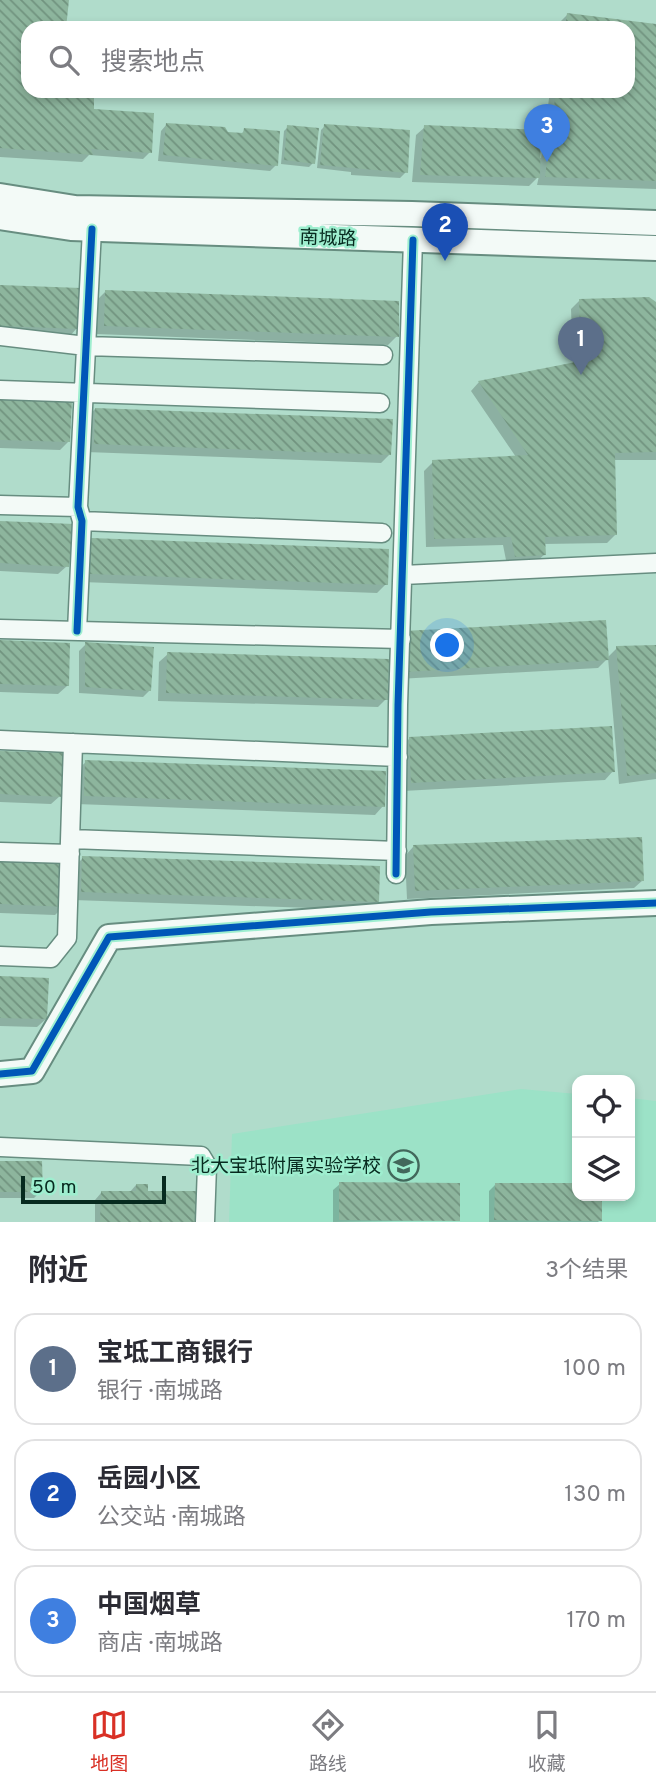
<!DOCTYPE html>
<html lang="zh">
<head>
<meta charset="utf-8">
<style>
	:root { --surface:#fff; --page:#f2f2f3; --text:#2b2b33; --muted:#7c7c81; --line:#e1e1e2; --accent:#d93025 }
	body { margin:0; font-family:Overpass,"Noto Sans SC",sans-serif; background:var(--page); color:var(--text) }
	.controls { position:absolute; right:21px; bottom:21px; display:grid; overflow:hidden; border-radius:14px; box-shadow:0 4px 10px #0003 }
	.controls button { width:63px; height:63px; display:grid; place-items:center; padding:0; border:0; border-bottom:2px solid var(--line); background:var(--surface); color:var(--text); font:35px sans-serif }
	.scale { position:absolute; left:21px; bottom:18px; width:145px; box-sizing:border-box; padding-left:7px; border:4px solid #072a1f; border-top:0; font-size:19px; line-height:24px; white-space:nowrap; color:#072a1f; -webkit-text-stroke:5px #9eeecf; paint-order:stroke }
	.you { position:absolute; left:448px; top:646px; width:24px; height:24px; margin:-18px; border:5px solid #fff; border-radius:50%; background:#1a73e8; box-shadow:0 0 0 10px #1a73e833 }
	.badge { display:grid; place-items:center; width:46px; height:46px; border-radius:50%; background:var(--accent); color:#fff; font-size:23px; font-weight:700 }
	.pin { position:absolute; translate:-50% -58px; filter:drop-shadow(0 2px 4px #0008) }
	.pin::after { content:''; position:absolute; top:37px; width:24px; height:21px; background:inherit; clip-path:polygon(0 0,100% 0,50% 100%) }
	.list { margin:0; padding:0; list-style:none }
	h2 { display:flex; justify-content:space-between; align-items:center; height:91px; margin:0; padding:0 28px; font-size:30px }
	h2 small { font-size:23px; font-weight:400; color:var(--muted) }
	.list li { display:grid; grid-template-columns:46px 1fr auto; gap:21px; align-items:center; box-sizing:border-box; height:112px; margin:0 14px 14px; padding:0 14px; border:2px solid var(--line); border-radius:21px }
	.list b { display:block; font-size:26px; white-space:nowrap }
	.list p { margin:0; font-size:23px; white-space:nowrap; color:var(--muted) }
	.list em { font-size:23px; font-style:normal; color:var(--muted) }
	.icon { flex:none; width:38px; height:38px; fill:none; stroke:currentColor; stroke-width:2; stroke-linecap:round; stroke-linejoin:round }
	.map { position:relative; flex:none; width:656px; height:1222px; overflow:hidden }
	.search { position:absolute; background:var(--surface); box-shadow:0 4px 10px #0003; left:21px; right:21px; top:21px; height:77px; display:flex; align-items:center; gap:18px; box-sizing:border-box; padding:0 24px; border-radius:21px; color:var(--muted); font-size:26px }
	.sheet { height:469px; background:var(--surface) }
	nav { display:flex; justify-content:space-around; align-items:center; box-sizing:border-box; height:98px; border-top:2px solid var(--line); background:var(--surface); font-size:19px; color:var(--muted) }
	nav a { display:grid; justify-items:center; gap:4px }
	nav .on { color:var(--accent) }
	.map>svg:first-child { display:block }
</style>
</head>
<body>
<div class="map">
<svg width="656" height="1222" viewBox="0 0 656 1222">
	<defs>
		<pattern id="building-back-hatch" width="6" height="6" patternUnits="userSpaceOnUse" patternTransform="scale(1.75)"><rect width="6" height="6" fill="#8db59d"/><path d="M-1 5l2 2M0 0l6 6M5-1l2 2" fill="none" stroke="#71937f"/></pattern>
	</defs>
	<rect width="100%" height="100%" fill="#b0dccb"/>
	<path fill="#9ce2c7" d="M521,1089L577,1094V1196H630V1098L656,1101V1222H229L232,1134Z"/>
	<path fill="#0003" d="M0,0H67L64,28H28V91H58L150,152L143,159L89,155L82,162L0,157Z
		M567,15L656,26V189L537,185L539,176L529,186L412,182L416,135L425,127L541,158L550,91H628V28H558L559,23Z
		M167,124L240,135L245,130L276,165L270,171L158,161L161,131Z
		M325,126L406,172L400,178L351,175V172L317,168L321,130Z
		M288,127L313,163L309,167L281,164L284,131Z
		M0,287L77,328L69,337L0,334Z
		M106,291L397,336L388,345L96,334L97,300Z
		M580,300L656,304V460H614L616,534L607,543L544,544L545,554L536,562L507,565L503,545L426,547L424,471L433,462L516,457L471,391L479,382L573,364L571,309Z
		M0,400L69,441L60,450L0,448Z
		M95,409L390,454L381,463L86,452L87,418Z
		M0,523L67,566L58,574L0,571Z
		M92,540L386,584L377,593L82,582L83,548Z
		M396,641L607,658L617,648L656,647V779L619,784L608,658L598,668L398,679Z
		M0,642L67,686L58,694L0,692Z
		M86,644L150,690L143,697L79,693V651Z
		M168,654L386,699L378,707L158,701L159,662Z
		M409,739L613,771L605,780L403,791L401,748Z
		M0,753L60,796L51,804L0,802Z
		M86,762L383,806L375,815L76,804L77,770Z
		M413,847L643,880L634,888L407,899L405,856Z
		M83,858L377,901L369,910L73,900L74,867Z
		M0,863L64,906L55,915L0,913Z
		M0,978L46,1019L37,1027L0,1026Z
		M0,1163L41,1191L34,1198H0Z
		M340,1184L458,1220L333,1222V1190Z
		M136,1185L195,1222H95V1200L101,1193H129Z
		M495,1185H577V1196H600V1220L598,1222H489V1191Z"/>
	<path fill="url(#building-back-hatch)" d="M0,0H69L66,28H28V91H62L94,97V109L154,113L152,153L91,149L93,155L0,148Z
		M567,13L656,24V181L545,177L556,91H628V28H565Z
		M166,123L225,127L228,132L243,133L244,128L280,131L278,166L163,155Z
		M324,124L410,130L408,173L320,165Z
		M287,125L319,128L315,164L284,160Z
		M424,125L541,130L540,178L420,175Z
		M0,285L81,288L79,329L0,326Z
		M105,290L399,301V337L104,326Z
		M649,297L656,302V452L615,453L617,535L545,537L546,555L515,557L511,537L434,539L432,460L528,455L478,381L581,361L579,299Z
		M0,398L72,401L70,442L0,440Z
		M95,408L393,419L391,455L94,444Z
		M0,521L74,524L69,567L0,563Z
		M91,538L389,549L388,585L90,574Z
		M606,620L609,660L406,672L404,631Z
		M0,640L70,643L69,686L0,684Z
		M85,642L154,647L151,691L85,687Z
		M656,645V773L627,776L616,646Z
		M167,652L389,659L388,700L166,693Z
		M612,726L615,772L411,783L409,737Z
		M0,751L63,753L62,797L0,794Z
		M85,760L386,771L385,807L84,796Z
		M642,837L644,881L415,891L413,845Z
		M82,856L380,866L379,902L81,892Z
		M0,861L67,863L66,907L0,904Z
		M0,976L49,978L47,1019L0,1018Z
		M0,1161H42L43,1192H0Z
		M339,1182L460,1183V1221L339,1220Z
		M495,1183H577V1196H602V1221L494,1220Z
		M136,1184H148V1191H197V1222H100L101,1191H136Z"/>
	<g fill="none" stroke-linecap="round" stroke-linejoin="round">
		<defs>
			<path id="street" d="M0,336L86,346L383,355
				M0,390L380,403
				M0,505L78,507
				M82,521L382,533
				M403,575L656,563
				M0,629L401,639
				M77,631L82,521L78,507L92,229
				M0,740L398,757
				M71,839L397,851
				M0,852L70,854
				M396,874L398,705L413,240
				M0,956L51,958L67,938L73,743
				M0,1147L201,1156L207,1166L205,1222"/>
			<path id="secondary" d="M0,196L75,208L412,214L656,223
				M0,217L71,228L656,248
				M0,1074L32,1071L109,937L431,912L656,903"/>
		</defs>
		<use href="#street" stroke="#678d80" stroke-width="21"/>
		<use href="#secondary" stroke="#678d80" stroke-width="28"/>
		<use href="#street" stroke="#f3faf7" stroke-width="18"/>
		<use href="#secondary" stroke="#f3faf7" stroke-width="24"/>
		<defs>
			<path id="cycleway" d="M77,631L82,521L78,507L92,229
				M396,874L398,705L413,240
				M0,1074L32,1071L109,937L431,912L656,903"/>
		</defs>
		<use href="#cycleway" stroke="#9eeecf" stroke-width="11"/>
		<use href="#cycleway" stroke="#0057b8" stroke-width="7"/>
	</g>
	<defs>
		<symbol id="school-ring" viewBox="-11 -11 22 22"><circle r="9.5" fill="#9eeecf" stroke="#42685b" stroke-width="1.5"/><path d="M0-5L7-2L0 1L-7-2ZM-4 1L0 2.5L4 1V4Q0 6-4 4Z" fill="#42685b"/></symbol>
	</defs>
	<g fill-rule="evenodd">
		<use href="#school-ring" x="386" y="1148" width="35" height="35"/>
	</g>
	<g text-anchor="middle" stroke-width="5" stroke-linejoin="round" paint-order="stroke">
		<g font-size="19" fill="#072a1f" stroke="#9eeecf">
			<text transform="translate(328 237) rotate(2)" y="7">南城路</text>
		</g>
		<g font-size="19" fill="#072a1f" stroke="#9eeecf" text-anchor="end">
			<text x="381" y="1172">北大宝坻附属实验学校</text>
		</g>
	</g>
</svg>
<div class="controls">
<button><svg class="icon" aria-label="locate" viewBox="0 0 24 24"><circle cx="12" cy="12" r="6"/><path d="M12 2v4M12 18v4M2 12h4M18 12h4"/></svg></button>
<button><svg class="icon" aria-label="layers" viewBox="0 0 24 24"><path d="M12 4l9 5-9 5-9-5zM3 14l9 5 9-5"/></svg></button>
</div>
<div class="scale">50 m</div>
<div class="you"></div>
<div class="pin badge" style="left:581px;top:375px;background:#5c6f8a">1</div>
<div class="pin badge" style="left:445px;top:261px;background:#1a4fb4">2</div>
<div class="pin badge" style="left:547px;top:162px;background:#3f7fe0">3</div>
<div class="search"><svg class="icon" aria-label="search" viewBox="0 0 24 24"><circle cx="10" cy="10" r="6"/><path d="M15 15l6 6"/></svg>搜索地点</div>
</div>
<section class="sheet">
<h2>附近<small>3个结果</small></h2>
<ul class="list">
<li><span class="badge" style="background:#5c6f8a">1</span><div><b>宝坻工商银行</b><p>银行 · 南城路</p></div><em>100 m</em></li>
<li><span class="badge" style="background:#1a4fb4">2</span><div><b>岳园小区</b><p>公交站 · 南城路</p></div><em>130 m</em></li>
<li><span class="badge" style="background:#3f7fe0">3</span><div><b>中国烟草</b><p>商店 · 南城路</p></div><em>170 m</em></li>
</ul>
</section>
<nav>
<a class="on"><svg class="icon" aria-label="map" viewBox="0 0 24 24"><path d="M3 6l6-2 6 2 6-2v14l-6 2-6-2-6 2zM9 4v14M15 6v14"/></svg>地图</a>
<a><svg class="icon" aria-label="directions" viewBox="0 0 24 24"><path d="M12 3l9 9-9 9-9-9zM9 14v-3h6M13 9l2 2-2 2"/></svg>路线</a>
<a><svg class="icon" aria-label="saved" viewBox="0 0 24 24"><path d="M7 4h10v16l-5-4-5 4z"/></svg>收藏</a>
</nav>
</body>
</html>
